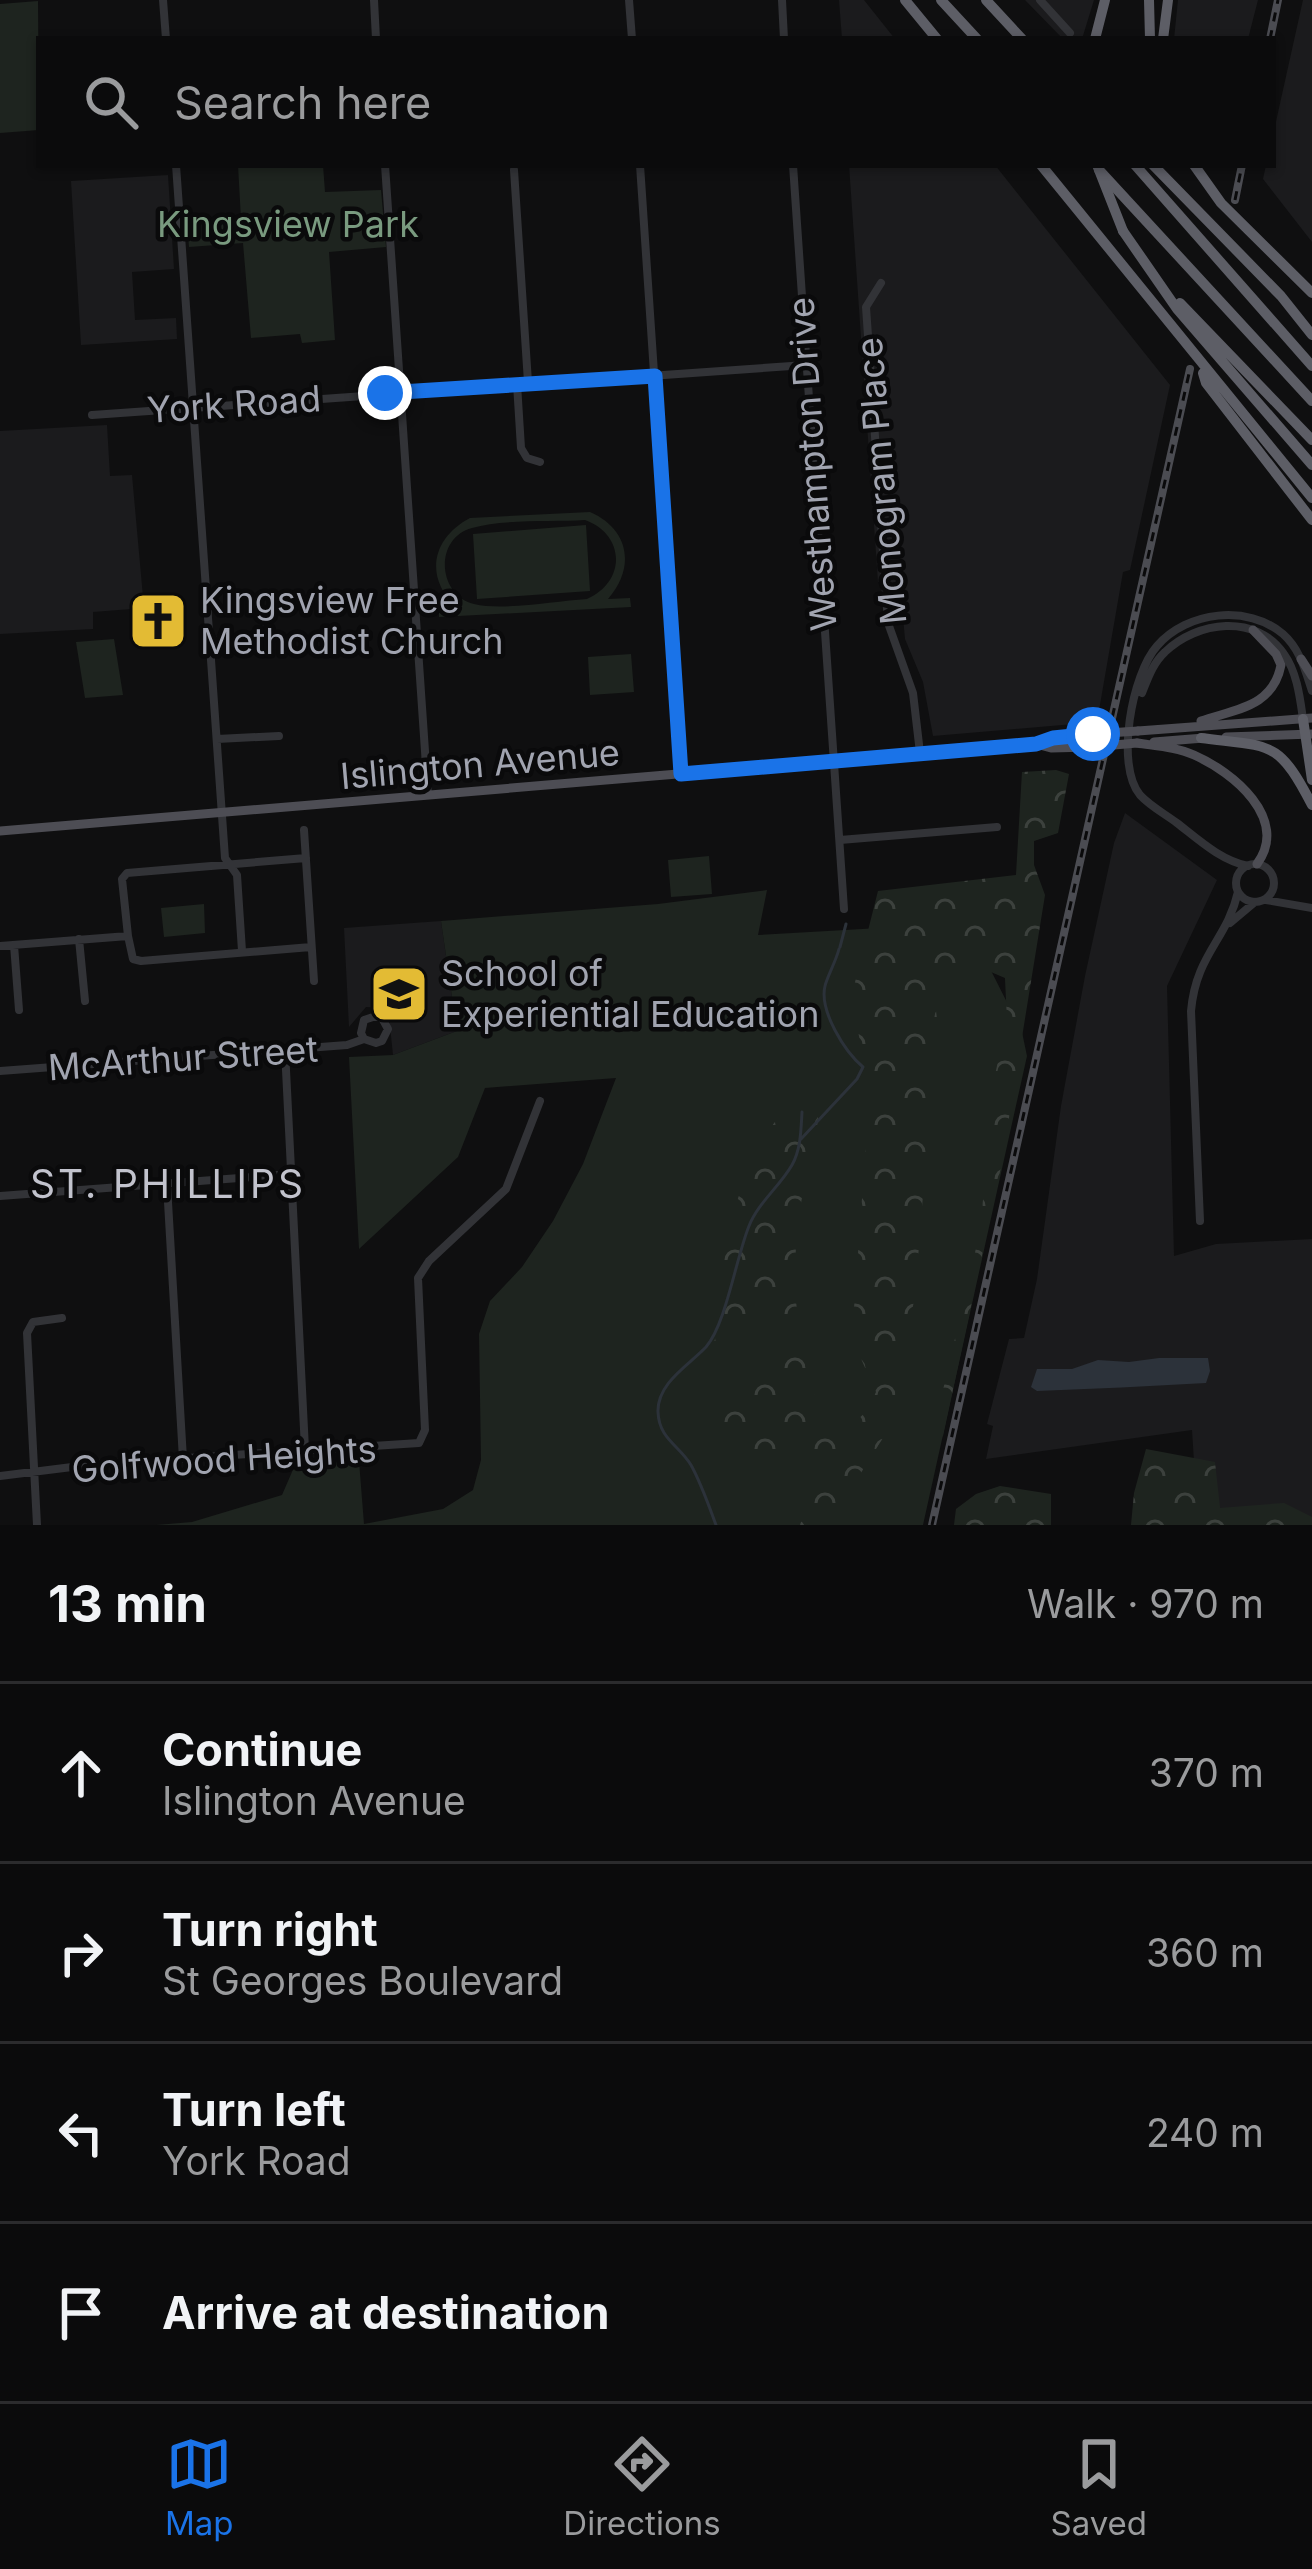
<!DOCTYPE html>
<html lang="en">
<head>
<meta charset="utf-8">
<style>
	:root { --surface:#0b0b0c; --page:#141415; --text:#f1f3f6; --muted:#9a9b9d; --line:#2b2b2d; --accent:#1a73e8 }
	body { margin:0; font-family:Inter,sans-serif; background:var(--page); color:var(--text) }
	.stop { position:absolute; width:36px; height:36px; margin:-27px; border:9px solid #1a73e8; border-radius:50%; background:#fff }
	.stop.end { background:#1a73e8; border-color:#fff; box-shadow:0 3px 12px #0008 }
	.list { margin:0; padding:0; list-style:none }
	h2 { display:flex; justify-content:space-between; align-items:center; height:156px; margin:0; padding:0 48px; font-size:51px }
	h2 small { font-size:39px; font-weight:400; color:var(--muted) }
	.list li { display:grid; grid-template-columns:78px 1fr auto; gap:36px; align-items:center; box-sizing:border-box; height:180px; padding:0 48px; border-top:3px solid var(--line) }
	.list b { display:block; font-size:45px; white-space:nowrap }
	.list p { margin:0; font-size:39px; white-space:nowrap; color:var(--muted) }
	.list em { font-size:39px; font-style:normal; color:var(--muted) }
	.icon { flex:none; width:66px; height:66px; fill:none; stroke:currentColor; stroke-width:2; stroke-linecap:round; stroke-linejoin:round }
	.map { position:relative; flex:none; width:1312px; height:1525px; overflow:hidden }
	.search { position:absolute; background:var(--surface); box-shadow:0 3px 9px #0004; left:36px; right:36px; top:36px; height:132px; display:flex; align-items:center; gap:30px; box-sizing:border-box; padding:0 42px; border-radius:0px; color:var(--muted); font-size:45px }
	.sheet { height:876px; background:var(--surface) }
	nav { display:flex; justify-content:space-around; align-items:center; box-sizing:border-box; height:168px; border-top:3px solid var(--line); background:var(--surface); font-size:33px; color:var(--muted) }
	nav a { display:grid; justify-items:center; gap:6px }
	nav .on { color:var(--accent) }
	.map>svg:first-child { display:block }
</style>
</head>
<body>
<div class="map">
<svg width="1312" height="1525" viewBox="0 0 1312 1525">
	<defs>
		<pattern id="forest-crowns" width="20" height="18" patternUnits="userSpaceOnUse" patternTransform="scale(3)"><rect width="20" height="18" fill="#1e241f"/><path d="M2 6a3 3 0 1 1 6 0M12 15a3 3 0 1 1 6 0" fill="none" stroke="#3c413d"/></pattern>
	</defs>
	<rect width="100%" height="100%" fill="#0f0f10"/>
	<path fill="#1b1b1d" d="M839,0H864L895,39H842Z
		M1025,0H1094L1082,39H1063Z
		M1178,0H1258L1248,39H1174Z
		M1303,0H1312V242L1263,179L1266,165H1273V135Z
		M849,165H995L1170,385L1130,570L1123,572L1097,722L933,736L923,682L905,639L900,584L878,582Z
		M168,175L174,269L132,272L135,320L176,318L177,339L81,345L71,181Z
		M107,425L110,476L132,475L144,608L93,612V629L0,634V431Z
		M1125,813L1217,880L1167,986L1174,1256L1216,1244L1312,1239V1525H1198L1192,1430L986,1459L993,1426L987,1424L1009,1339L1024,1338L1037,1279L1061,1106L1085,976L1114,843Z
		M441,921L457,1031L393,1055L389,1017L382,1008L366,1007L349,1027L344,928Z"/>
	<path fill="#1e241f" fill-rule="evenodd" d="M38,1L39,130L0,133V4Z
		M238,165H323L325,192L381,190L386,247L329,252L335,340L302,343L300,334L251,338L243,243L189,247L187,222L241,219Z
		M590,512C629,529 636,567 608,599L630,598L631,607L439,617V609L456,607C424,577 432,538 470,518ZM585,520C626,535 626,582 587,599C555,601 503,611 474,604C437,595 434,538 472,528C503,519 552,522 585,520Z
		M586,525L590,591L477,599L473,534Z
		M114,639L123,695L85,698L76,642Z
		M631,654L634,692L590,695L588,657Z
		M709,856L712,894L671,897L668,860Z
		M767,890L758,935L967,923L1022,1032L1027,1056L923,1525H156L192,1522L282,1495L295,1465L359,1461L364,1524L443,1509L473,1490L481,1460L479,1334L490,1301L522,1267L553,1221L583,1164L616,1078L485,1088L458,1157L359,1249L349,1057L393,1055L457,1031L441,921L658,904Z
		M204,904L205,933L164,937L161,908Z"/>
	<path fill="url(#forest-crowns)" d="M1056,770L1069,774L1058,833L1034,841V865L1045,895L1001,1167L943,1436L930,1446L980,1231L995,1075L1007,1020L1005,978L991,972L933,986L937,1019L915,1296L888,1430L828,1525H800C808,1502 818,1475 802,1454C749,1444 728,1495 716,1411L789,1340L778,1289L663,1416L642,1414L639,1409C657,1396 703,1369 711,1351C722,1326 718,1295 722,1268C729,1217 753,1134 795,1101L818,1117C817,1141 809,1159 805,1181C799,1211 795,1245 795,1275C795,1305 804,1428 845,1423C864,1421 869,1407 876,1392L858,1352L853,1322L868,1116L874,1092L873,1069L860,1041L851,998L878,891L1016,875L1022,772Z
		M1146,1449L1215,1462L1220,1508L1284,1503L1312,1517V1525H1131L1134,1493Z
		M1000,1486L1051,1494V1525H954L956,1509L976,1494Z"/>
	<path fill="#2c323a" d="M1159,1358H1208L1210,1371L1206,1383C1150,1386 1093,1389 1037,1391L1031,1387L1037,1369H1072L1098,1360L1129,1362Z"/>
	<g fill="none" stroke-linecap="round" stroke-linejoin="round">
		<path stroke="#2c323a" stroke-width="3" d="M840,947L846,924
			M801,1139L857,1079L863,1067C845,1052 819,1011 825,986C827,977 836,961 839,949
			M716,1525C709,1506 701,1483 691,1465C679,1445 659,1439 658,1412C657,1383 689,1365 706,1347C726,1324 736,1258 749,1226C758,1203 780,1186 792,1165C801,1149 801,1129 802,1112"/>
		<path stroke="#323337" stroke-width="8" d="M163,0L166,39
			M374,0L376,39
			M629,0L632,39
			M782,0L784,39
			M1040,0L1070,33
			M176,165L225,858L237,875L242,951
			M385,165L428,795
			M640,165L681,774
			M793,165L844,909
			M514,170L528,382
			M881,283L866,307L888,623L913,693L920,753
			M517,384L521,448L527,458L540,462
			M92,415L806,365
			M210,641L275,637
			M1142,693C1148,678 1153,663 1165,652C1197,621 1256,613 1284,654C1297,672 1300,698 1303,719
			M217,739L279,736
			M304,830L314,981
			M840,840L997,827
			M1236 883a19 19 0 1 1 38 0a19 19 0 1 1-38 0Z
			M1248,866C1220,860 1199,840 1177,823C1165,814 1150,806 1140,795C1115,765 1132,674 1157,646C1187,611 1248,604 1283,634C1300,649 1305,670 1312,691
			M1266,900L1312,908
			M1230,923L1255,902
			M128,936L122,879L127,873L306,858
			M79,939L85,1001
			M14,945L19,1010
			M0,946L128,936L133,959L141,961L311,947
			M285,1050L305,1449
			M0,1071L347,1045L364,1039L376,1043L382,1041L388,1029L382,1018L376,1016L364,1020L361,1033L364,1039
			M167,1185L183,1459
			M0,1196L292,1174
			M1200,1221L1191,1011C1196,954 1227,940 1238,892
			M0,1476L96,1464L419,1443L425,1430L418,1278L429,1261L506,1189L540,1101
			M37,1525L27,1333L33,1322L62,1318"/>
		<path stroke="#4d4d54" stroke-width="9" d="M1301,659L1312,676
			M1201,721C1236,709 1273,707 1281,665L1276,654L1253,630
			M1138,731L1312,718
			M1226,737L1312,734
			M1154,742L1204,738
			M1137,743C1156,746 1176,747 1194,755C1233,772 1290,819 1257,864
			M1036,744L1051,748L1091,747
			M0,831L1036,744L1053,738L1093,734"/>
		<path stroke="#5d5e66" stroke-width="10" d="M905,0L937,39
			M941,0L977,39
			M986,0L1022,39
			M1149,0L1150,39
			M1095,39L1105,0
			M1163,39L1168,0
			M1041,165L1312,498
			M1135,165L1312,366
			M1153,165L1281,296L1312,335
			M1194,165L1221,203L1312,293
			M1099,170L1312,401
			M1123,231L1177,309L1312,465
			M1180,303L1312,440
			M1203,373L1206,383L1312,520
			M1303,719L1312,780
			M1201,738C1271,747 1278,739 1312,805"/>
		<defs>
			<path id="rail" d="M1270,39L1278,0
				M1235,200L1242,165
				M932,1525L1190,369"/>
		</defs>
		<use href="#rail" stroke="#4b4c52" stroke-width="8"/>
		<use href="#rail" stroke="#0a0a0b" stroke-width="3" stroke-dasharray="9" stroke-linecap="butt"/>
		<path stroke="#4d4d54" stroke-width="9" d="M1093,734L1138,731
			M1091,747L1137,743"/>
		<path stroke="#5d5e66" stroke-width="10" d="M1097,165L1123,231"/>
	</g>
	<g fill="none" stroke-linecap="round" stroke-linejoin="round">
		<path stroke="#1a73e8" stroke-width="15" d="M385,393L655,376L681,774L1036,744L1053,738L1093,734"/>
	</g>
	<defs>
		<symbol id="church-square" viewBox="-11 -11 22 22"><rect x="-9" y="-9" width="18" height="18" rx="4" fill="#e3bb34" stroke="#0a0a0b"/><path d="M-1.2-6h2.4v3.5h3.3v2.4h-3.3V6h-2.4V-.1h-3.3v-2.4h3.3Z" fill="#111"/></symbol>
		<symbol id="school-square" viewBox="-11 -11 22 22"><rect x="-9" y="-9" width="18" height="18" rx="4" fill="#e3bb34" stroke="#0a0a0b"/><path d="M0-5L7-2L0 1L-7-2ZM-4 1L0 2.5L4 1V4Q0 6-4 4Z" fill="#111"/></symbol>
	</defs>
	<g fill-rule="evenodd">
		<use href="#church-square" x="125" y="588" width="66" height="66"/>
		<use href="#school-square" x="366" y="961" width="66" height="66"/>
	</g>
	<g text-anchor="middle" stroke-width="9" stroke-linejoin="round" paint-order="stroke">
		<g font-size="36" fill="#799a7f" stroke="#0a0a0b">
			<text x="288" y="237">Kingsview Park</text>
		</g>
		<g font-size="36" fill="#a1a4b0" stroke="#0a0a0b">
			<text transform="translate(234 404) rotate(-4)" y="13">York Road</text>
			<text transform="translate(812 464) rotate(-94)" y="13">Westhampton Drive</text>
			<text transform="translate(881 481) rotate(-95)" y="13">Monogram Place</text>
			<text transform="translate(480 764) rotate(-5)" y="13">Islington Avenue</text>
			<text transform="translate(183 1058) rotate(-4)" y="13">McArthur Street</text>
			<text transform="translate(224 1459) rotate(-4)" y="13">Golfwood Heights</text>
		</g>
		<g font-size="36" fill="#a1a4b0" stroke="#0a0a0b" text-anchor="start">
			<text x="200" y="613">Kingsview Free<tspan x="200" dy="41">Methodist Church</tspan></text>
			<text x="441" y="986">School of<tspan x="441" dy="41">Experiential Education</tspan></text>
		</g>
		<g font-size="39" letter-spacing="3" fill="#c2c3cd" stroke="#0a0a0b">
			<text x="168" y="1198">ST. PHILLIPS</text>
		</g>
	</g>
</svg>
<div class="stop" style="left:1093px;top:734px"></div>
<div class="stop end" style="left:385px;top:393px"></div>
<div class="search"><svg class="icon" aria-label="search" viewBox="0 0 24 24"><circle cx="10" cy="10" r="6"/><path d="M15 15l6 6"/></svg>Search here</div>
</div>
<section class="sheet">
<h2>13 min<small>Walk · 970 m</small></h2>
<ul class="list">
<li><svg class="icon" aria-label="ahead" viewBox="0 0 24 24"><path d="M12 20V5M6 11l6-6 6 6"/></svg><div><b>Continue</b><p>Islington Avenue</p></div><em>370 m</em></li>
<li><svg class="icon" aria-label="right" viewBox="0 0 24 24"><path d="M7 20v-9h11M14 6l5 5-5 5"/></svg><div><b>Turn right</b><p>St Georges Boulevard</p></div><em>360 m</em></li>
<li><svg class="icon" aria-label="left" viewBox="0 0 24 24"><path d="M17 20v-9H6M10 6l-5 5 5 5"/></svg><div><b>Turn left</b><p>York Road</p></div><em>240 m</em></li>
<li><svg class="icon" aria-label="arrive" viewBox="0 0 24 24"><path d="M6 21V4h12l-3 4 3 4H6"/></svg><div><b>Arrive at destination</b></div></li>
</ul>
</section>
<nav>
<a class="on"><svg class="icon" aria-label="map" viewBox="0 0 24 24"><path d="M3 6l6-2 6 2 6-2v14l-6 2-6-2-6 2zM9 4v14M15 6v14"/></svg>Map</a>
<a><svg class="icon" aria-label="directions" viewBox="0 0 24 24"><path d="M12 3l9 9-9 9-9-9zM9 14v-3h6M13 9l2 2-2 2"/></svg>Directions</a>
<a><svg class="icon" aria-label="saved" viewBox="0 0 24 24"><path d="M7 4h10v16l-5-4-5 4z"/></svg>Saved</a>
</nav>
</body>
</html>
